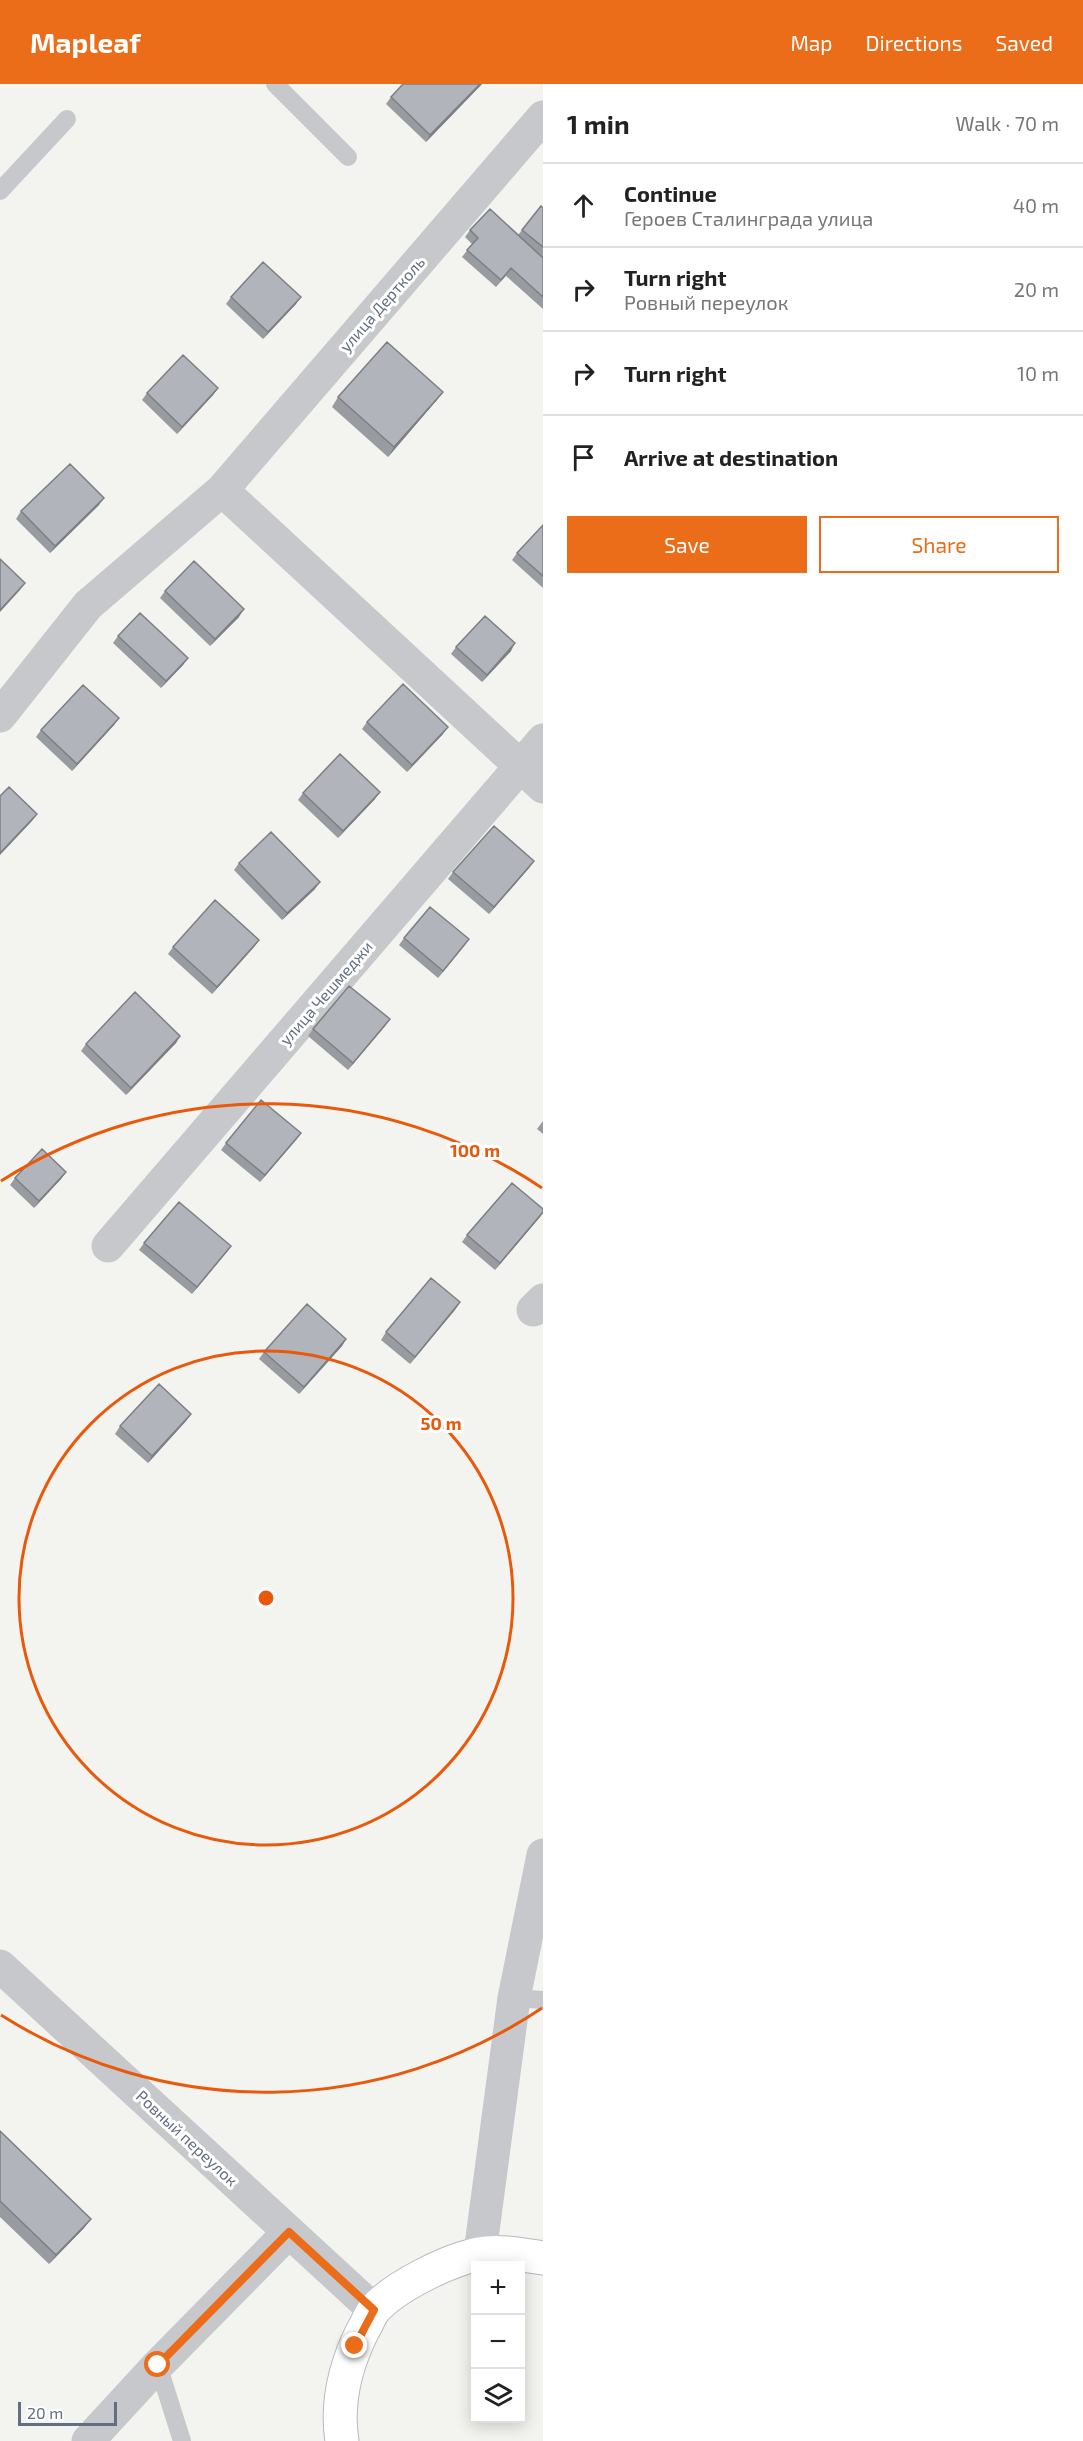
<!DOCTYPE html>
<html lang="en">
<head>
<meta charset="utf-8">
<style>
	:root { --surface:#fff; --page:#f2f2f2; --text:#222; --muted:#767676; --line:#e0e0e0; --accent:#eb6c19 }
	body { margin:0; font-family:"Exo 2",sans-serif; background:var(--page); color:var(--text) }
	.controls { position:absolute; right:18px; bottom:18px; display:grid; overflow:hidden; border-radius:0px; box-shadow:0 3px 15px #0003 }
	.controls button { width:54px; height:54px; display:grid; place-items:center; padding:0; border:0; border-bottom:2px solid var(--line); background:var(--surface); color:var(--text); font:30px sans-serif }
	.scale { position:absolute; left:18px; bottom:15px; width:99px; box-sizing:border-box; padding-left:6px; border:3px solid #626e82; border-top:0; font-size:16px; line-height:21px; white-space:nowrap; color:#626e82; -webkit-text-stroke:4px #fff; paint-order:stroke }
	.stop { position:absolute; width:18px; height:18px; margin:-14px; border:4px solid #eb6c19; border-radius:50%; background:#fff }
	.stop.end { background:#eb6c19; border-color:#fff; box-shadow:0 2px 6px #0008 }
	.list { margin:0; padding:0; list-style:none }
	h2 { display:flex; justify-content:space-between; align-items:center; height:78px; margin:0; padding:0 24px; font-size:26px }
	h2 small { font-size:20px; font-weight:400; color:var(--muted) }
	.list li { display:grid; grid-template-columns:39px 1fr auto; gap:18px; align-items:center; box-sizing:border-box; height:84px; padding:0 24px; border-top:2px solid var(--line) }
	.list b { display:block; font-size:22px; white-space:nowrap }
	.list p { margin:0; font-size:20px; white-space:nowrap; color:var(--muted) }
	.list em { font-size:20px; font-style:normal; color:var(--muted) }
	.actions { display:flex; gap:12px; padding:18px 24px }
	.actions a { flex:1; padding:14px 0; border:2px solid var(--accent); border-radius:0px; text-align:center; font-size:21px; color:var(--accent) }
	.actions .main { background:var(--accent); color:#fff }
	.icon { flex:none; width:33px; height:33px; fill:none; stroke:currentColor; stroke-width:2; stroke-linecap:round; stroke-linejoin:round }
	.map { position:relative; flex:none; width:543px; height:2357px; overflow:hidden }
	header { display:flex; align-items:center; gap:36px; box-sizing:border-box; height:84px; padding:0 30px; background:var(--accent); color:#fff }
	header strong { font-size:28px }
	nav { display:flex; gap:33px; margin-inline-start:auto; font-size:21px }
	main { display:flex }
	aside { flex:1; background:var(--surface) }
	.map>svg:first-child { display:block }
</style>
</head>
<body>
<header>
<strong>Mapleaf</strong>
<nav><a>Map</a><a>Directions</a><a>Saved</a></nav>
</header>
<main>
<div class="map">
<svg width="543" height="2357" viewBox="0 0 543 2357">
	<rect width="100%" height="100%" fill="#f3f4ef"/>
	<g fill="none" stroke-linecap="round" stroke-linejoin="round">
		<defs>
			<path id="secondary" d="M342,2357C336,2319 346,2280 363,2246C367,2240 370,2231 374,2226C395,2202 449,2176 479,2170C499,2166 523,2171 543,2174"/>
		</defs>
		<use href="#secondary" stroke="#b6b9be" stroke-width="35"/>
		<path stroke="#c6c8cc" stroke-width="18" d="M275,0L348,73
			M0,107L67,35
			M514,1914L543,1916
			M158,2281L182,2357"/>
		<path stroke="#c6c8cc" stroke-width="33" d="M222,406L543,703
			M0,632L88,521L222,406L543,33
			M108,1162L543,656
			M533,1226L543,1216
			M88,2357L158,2281L289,2148"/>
		<path stroke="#c6c8cc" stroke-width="33" d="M0,1882L374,2226
			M480,2169L514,1914L543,1771"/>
		<use href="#secondary" stroke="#fff" stroke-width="33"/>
	</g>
	<path fill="#989ca1" d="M403,0H482L426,58L386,20L391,13Z
		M543,124V225L506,192L496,203L462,173L472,160L465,153L470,146L518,151L522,146Z
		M231,213L296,220L263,255L226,220Z
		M218,304L213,311L177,350L142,316L147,309Z
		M443,308L436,317L388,373L332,323L338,313Z
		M99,421L50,469L16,435L21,427Z
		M543,441V504L512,476L517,469Z
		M165,507L239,533L210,562L160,514Z
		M118,552L188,574L183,581L161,604L113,559Z
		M456,563L511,567L482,598L451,570Z
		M119,634L114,641L72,687L36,653L41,646Z
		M367,638L443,650L407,688L362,645Z
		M303,709L375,715L338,754L298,716Z
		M534,777L529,784L489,830L448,795L453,788Z
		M239,779L315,805L282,836L234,786Z
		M404,854L464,862L438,894L399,861Z
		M259,856L254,863L212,910L168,870L173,863Z
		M385,942L348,986L308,952L313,945Z
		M180,952L176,959L126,1011L81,967L86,960Z
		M543,1037V1050L537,1045Z
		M301,1049L260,1098L221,1066L226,1059Z
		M66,1088L61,1095L34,1124L10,1101L15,1094Z
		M543,1129L495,1186L462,1158L467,1151Z
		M144,1159L231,1162L192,1210L139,1166Z
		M460,1218L410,1280L381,1256L386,1248Z
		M346,1255L342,1262L299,1310L259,1275L264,1268Z
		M191,1330L186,1337L148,1379L115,1350L120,1342Z
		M0,2047L91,2135L84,2144L49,2180L0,2133Z"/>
	<path fill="#7c7f83" d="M480,0H482L426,58L430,51Z
		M301,213L296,220L263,255L268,248Z
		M218,304L213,311L177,350L182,343Z
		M443,308L436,317L388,373L394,363Z
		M104,414L99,421L50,469L55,462Z
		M25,499L20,506L0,528V526Z
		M244,525L239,533L210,562L215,555Z
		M515,559L511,567L482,598L487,591Z
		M188,574L183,581L161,604L166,597Z
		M119,634L114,641L72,687L77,680Z
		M448,643L443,650L407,688L412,681Z
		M380,708L375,715L338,754L343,747Z
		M37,730L32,737L0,771V769Z
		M534,777L529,784L489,830L494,823Z
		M320,798L315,805L282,836L287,829Z
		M469,855L464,862L438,894L443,887Z
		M259,856L254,863L212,910L217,903Z
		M390,935L385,942L348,986L353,979Z
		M180,952L176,959L126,1011L131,1004Z
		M301,1049L296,1056L260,1098L265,1091Z
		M66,1088L61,1095L34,1124L39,1117Z
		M543,1128L540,1133L495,1186L500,1179Z
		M231,1162L226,1169L192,1210L197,1203Z
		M460,1218L455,1226L410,1280L415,1273Z
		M346,1255L342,1262L299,1310L304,1303Z
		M191,1330L186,1337L148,1379L152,1372Z
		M91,2135L84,2144L49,2180L56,2171Z"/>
	<path fill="#b1b5bb" stroke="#7c7f83" stroke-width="1.5" d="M403,0H480L430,51L391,13Z
		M541,122L543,124V163L522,146Z
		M490,125L543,174V213L511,184L501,196L467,166L478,154L470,146Z
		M263,178L301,213L268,248L231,213Z
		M387,258L443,308L394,363L338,313Z
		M183,271L218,304L182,343L147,309Z
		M70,380L104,414L55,462L21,427Z
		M543,441V492L517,469Z
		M0,475L25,499L0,526Z
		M194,477L244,525L215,555L165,507Z
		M140,529L188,574L166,597L118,552Z
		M485,532L515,559L487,591L456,563Z
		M403,600L448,643L412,681L367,638Z
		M83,601L119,634L77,680L41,646Z
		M340,670L380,708L343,747L303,709Z
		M9,703L37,730L0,769V712Z
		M494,742L534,777L494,823L453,788Z
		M271,748L320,798L287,829L239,779Z
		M215,816L259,856L217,903L173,863Z
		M430,823L469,855L443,887L404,854Z
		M349,902L390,935L353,979L313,945Z
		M135,908L180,952L131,1004L86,960Z
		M261,1016L301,1049L265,1091L226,1059Z
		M42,1065L66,1088L39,1117L15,1094Z
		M512,1099L543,1125V1128L500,1179L467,1151Z
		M179,1118L231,1162L197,1203L144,1159Z
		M431,1194L460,1218L415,1273L386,1248Z
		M307,1220L346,1255L304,1303L264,1268Z
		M159,1300L191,1330L152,1372L120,1342Z
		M0,2047L91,2135L56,2171L0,2117Z"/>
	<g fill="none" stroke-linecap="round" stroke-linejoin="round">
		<path stroke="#eb6c19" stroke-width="8" d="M158,2281L289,2148L374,2226L355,2262"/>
	</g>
	<g fill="none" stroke="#e8590c" stroke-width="3">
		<circle cx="266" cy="1514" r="247"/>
		<path d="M542 1924A494 494 0 0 1 1 1931M1 1097A494 494 0 0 1 542 1104"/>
	</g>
	<g text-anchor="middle" stroke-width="6" stroke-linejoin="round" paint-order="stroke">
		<g font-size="16" fill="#626e82" stroke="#fff">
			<text transform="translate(382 220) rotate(-49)" y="6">улица Дертколь</text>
			<text transform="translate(326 909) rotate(-49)" y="6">улица Чешмеджи</text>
			<text transform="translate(187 2054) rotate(43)" y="6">Ровный переулок</text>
		</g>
	</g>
	<circle cx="266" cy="1514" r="9" fill="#e8590c" stroke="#fff" stroke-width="3"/>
	<g font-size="18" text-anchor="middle" font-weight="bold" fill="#e8590c" stroke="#fff" stroke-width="6" stroke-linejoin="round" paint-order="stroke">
		<text x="475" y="1073">100 m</text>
		<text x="441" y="1346">50 m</text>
	</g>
</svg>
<div class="controls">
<button>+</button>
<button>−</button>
<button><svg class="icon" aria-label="layers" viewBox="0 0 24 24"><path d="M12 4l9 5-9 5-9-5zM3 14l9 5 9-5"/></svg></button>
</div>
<div class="scale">20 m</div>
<div class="stop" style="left:158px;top:2281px"></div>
<div class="stop end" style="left:355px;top:2262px"></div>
</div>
<aside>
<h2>1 min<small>Walk · 70 m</small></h2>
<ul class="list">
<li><svg class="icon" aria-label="ahead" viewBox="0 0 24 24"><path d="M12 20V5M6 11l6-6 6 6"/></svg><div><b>Continue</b><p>Героев Сталинграда улица</p></div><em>40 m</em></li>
<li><svg class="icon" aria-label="right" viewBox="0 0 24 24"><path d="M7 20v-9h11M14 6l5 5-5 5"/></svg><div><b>Turn right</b><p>Ровный переулок</p></div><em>20 m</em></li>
<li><svg class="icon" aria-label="right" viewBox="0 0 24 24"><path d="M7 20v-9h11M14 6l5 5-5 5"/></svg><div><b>Turn right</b></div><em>10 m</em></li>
<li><svg class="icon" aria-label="arrive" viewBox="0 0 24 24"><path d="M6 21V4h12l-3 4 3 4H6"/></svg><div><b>Arrive at destination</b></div></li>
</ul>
<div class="actions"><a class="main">Save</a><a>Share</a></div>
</aside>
</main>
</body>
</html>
